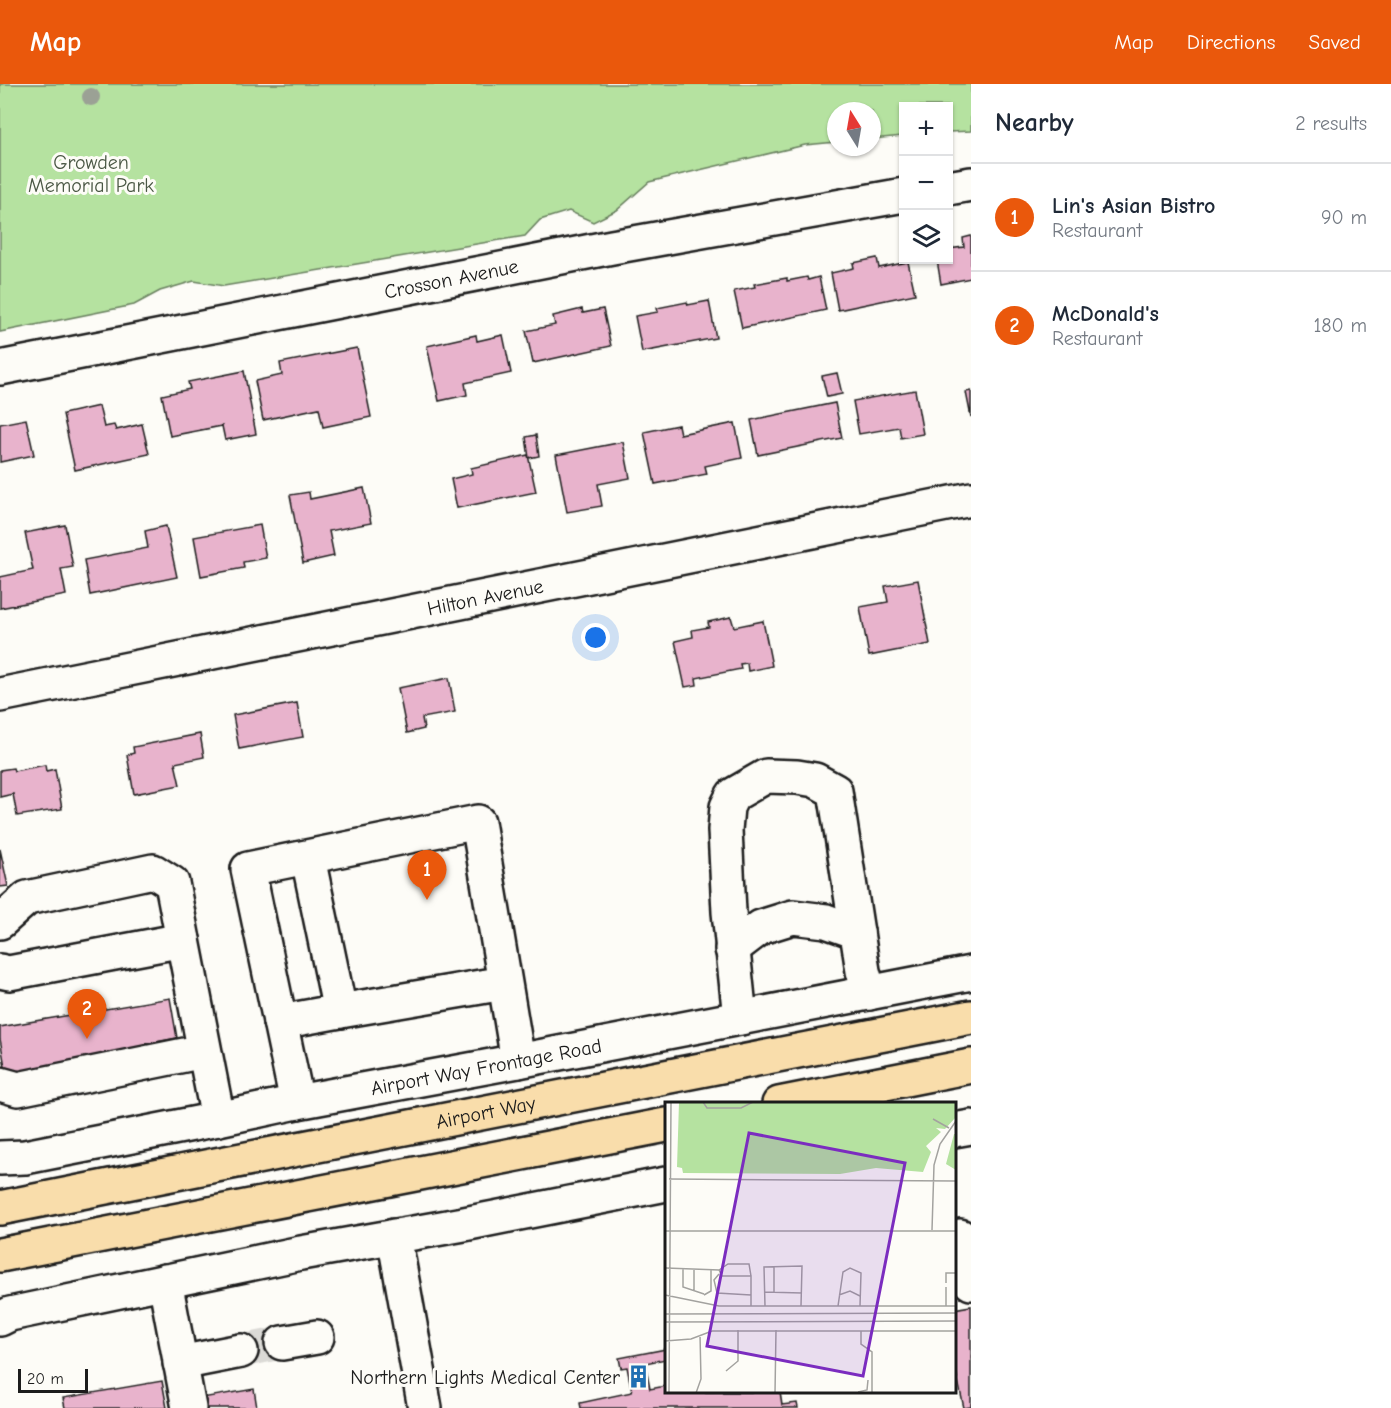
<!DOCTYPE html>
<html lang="en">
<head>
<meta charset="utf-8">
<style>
	:root { --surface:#fff; --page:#f6f6f7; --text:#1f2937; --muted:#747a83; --line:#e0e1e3; --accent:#ea580c }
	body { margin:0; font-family:"Comic Neue",sans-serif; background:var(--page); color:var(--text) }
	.controls { position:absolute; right:18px; top:18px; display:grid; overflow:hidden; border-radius:0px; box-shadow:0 2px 4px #0004 }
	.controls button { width:54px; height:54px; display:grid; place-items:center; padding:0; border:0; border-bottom:2px solid var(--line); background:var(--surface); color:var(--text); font:30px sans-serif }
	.compass { position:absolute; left:827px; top:18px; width:54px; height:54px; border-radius:50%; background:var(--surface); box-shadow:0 2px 4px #0004; rotate:349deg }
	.scale { position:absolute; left:18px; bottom:15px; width:70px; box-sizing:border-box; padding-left:6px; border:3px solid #1c1c1c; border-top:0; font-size:16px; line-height:21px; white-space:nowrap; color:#1c1c1c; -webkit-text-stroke:4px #fdfcf7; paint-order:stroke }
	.you { position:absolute; left:596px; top:554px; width:21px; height:21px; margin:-15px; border:4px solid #fff; border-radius:50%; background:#1a73e8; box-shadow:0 0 0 9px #1a73e833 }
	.badge { display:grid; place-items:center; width:39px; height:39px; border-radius:50%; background:var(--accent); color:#fff; font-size:20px; font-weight:700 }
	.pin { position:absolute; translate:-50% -50px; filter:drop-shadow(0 2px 3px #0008) }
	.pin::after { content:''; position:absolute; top:32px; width:21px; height:18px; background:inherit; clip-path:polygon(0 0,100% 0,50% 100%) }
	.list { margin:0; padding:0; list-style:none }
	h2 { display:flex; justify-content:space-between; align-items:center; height:78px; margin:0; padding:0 24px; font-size:26px }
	h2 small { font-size:20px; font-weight:400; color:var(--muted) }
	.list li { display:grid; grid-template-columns:39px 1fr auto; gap:18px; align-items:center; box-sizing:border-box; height:108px; padding:0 24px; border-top:2px solid var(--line) }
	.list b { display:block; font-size:22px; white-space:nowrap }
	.list p { margin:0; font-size:20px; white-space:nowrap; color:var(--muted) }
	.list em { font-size:20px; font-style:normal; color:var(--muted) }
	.icon { flex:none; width:33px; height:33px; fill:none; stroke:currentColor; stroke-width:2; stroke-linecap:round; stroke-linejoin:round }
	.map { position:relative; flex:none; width:971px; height:1324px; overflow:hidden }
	header { display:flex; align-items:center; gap:36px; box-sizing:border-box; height:84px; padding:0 30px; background:var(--accent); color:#fff }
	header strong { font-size:28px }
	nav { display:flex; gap:33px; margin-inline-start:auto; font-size:21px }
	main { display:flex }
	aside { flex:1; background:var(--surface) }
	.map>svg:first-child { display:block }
</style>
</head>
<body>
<header>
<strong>Map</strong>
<nav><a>Map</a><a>Directions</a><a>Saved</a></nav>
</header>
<main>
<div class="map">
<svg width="971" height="1324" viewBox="0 0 971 1324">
	<rect width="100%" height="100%" fill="#fdfcf7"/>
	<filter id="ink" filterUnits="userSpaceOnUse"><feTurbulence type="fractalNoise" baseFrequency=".0167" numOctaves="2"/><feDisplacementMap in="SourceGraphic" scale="12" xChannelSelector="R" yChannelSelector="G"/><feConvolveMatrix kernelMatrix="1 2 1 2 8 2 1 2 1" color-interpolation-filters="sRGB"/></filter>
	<g filter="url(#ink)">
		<path fill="#b5e2a0" stroke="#687f5e" stroke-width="1.5" d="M0,0H971V47L949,48L948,22H904L903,52L872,55V27H836V58L805,61L649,98L617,126L593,138L569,127L540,136L525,152L224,202L194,197L160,207L134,221L0,248Z"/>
		<path fill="#e8b3cc" stroke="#1c1c1c" stroke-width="1.5" d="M971,152V194L941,200L937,176H948V165L964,163L963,154Z
			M877,174L879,184L908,178L915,210L838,226L831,189L854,184L853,179Z
			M807,193L808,196L819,193L826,226L742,244L734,207L755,203L754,200L787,194V197Z
			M709,217L716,254L642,268L635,232L658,228L657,224L687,218L688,221Z
			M582,225L583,229L603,225L611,262L533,279L526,247L555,241L553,232Z
			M476,251L477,257L503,251L511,289L465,299L467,311L439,317L427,262Z
			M357,264L371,333L323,343L319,324L263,336L255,297L282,291L280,279Z
			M244,287L256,350L225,356L222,342L170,352L162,311L190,305L188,298Z
			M837,289L842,310L827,313L822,292Z
			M915,306L923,350L901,354L899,343L859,350L853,317Z
			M971,307V333L966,308Z
			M835,319L842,354L758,371L751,336Z
			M99,322L104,343L114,341L116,346L142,340L149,370L75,386L63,330Z
			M26,335L34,371L0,378V340Z
			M735,339L742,374L705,382L707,390L655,400L644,348L678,341L680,350Z
			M536,351L539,372L529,374L526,353Z
			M623,358L630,394L598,400L602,422L567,428L556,371Z
			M528,371L536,408L457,424L451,395L472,390L471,384Z
			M364,404L371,439L329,447L334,472L303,479L290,411L309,408L310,415Z
			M65,441L73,483L61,485L66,511L0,524V493L33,486L25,449Z
			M260,441L266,474L243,478L244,484L201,492L194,453Z
			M166,442L177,493L90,511L84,476L148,464L145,447Z
			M918,496L930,560L869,572L860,523L888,518L885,502Z
			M731,533L734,543L763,537L772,582L748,587L747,579L740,580L741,585L696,594L697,601L685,603L675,557L693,553L692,546L709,543L708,538Z
			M449,594L455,628L422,634L424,645L407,649L398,604Z
			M297,619L303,653L239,665L233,631Z
			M200,650L204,673L175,679L180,701L134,710L127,671L134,669L133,663Z
			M45,681L46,687L55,685L62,725L17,732L13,710L0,713V686L13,684L14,687Z
			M0,765L8,802L0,803Z
			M170,914L177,954L144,960L146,970L7,994L0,955V943Z
			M971,1222V1323L964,1324L954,1279V1225Z
			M666,1265V1275L645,1279L650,1305L666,1302V1308H780L782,1321L797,1319L798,1324H581L580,1319L632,1308L627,1283L621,1284L619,1274Z
			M162,1297L167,1324H65L63,1314Z
			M254,1305L257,1324H198L196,1315Z"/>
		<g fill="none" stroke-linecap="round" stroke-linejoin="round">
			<path stroke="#dbdad6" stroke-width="33" stroke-dasharray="33 16" stroke-linecap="butt" d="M241,1267L282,1259"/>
			<defs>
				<g id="minor">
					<path d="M948,104L971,100"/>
					<path id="s1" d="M0,284L612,163L904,111"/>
					<path id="s2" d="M0,611L971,415"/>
					<path d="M308,774L340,927"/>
					<path d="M0,838L27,814L153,787L172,799L183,856"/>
					<path d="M732,865L761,843L793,833L826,837L857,848"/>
					<path d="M0,887L9,889L183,856L218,1035"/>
					<path d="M740,934L729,828L725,746L727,723L733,711L766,692L797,693L815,696L835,707L863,887L869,909"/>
					<path d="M280,938L340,927L504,899"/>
					<path d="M0,1000L18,1005L204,967"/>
					<path d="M297,1018L248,785L478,738L518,977"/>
					<path d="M954,1046L971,1043"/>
					<path id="s3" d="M0,1074L25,1073L218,1035L297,1018L518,977L971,889"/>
					<path d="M394,1152L425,1324"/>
					<path d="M960,1152L956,1183L971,1199"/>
					<path d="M165,1197L189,1324"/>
					<path d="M0,1235L10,1230L301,1169L464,1140L666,1100"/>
					<path d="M282,1259L317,1253"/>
					<path d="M180,1279L241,1267"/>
				</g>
				<g id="major">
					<path d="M779,1020L971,982"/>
					<path id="s4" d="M0,1124L211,1082L971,933"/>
					<path d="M0,1171L666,1041"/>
				</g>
			</defs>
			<use href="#minor" stroke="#1c1c1c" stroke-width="38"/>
			<use href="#major" stroke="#1c1c1c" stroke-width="38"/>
			<use href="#minor" stroke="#fdfcf7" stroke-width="33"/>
			<use href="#major" stroke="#f9ddab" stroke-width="33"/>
		</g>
		<circle fill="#9ba195" cx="91" cy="13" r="9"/>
	</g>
	<defs>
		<symbol id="building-bare" viewBox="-9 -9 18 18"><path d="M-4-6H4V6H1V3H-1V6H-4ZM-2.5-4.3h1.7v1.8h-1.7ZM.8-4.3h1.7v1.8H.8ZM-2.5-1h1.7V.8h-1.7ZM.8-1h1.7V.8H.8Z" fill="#1f6fb2" stroke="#fdfcf7" stroke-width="2.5" paint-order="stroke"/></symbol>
	</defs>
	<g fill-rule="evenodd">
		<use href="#building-bare" x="622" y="1276" width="33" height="33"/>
	</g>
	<g text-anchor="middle" stroke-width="6" stroke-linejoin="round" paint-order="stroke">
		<g font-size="20" fill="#4a5744" stroke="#fdfcf7">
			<text x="91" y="85">Growden<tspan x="91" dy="23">Memorial Park</tspan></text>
		</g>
		<g font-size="20" fill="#1c1c1c" stroke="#fdfcf7">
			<text dy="7" stroke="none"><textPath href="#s1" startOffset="460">Crosson Avenue</textPath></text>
			<text dy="7" stroke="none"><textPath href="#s2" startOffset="495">Hilton Avenue</textPath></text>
			<text dy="7" stroke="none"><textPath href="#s3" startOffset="495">Airport Way Frontage Road</textPath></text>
			<text dy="7" stroke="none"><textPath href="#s4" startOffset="495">Airport Way</textPath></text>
		</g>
		<g font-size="20" fill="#1c1c1c" stroke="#fdfcf7" text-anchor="end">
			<text x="620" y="1300">Northern Lights Medical Center</text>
		</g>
	</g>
	<g transform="translate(665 1018)">
		<rect width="291" height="291" fill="#fdfcf7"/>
		<path d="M14,0H291V15L280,27L271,26L276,30L261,44L266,50L258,70L211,66L175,72L18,71L17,66L12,65ZM289,32H291V68L281,62Z" fill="#b5e2a0"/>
		<path fill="none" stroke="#a3a29f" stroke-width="1.5" d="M38,0L42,6H76L88,0M268,17L284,26M4,77L291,79M267,128L269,63L275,42L291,19M1,129H291M109,165V190M1,166L54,168L57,174H86V204M18,166V185L39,192M54,168L63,162H84L86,174M54,172L49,178L52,191L86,193M281,181V171H291M29,188V167M99,190L137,191M0,193L54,204H291M39,193L46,189V167M174,193L185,189L195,194M100,204L99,165L137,164L136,204M173,204L178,170L185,166L196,171L195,204M281,204V185M0,212L291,211M0,220L291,219M196,229V242L207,250V291M0,239L26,237L47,229H291M61,269L73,259V228M193,290L202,288L203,278M4,291L6,0M31,291L36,277L35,233M110,291L111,228"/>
		<path fill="#7b2cbf" fill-opacity="0.15" stroke="#7b2cbf" stroke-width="3" d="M84,31L240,61L198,274L42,244Z"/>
		<rect width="291" height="291" fill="none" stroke="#1c1c1c" stroke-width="3"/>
	</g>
</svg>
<div class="controls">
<button>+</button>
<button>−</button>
<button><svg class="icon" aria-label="layers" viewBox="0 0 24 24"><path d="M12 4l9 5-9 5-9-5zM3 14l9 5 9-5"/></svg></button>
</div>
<svg class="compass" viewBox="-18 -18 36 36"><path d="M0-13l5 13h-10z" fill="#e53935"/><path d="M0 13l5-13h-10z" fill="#747a83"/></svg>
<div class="scale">20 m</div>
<div class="you"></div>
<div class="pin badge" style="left:427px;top:816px">1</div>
<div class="pin badge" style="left:87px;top:955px">2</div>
</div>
<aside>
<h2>Nearby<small>2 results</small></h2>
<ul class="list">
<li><span class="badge">1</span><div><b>Lin's Asian Bistro</b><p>Restaurant</p></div><em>90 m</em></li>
<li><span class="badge">2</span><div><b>McDonald's</b><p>Restaurant</p></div><em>180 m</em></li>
</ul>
</aside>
</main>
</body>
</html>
